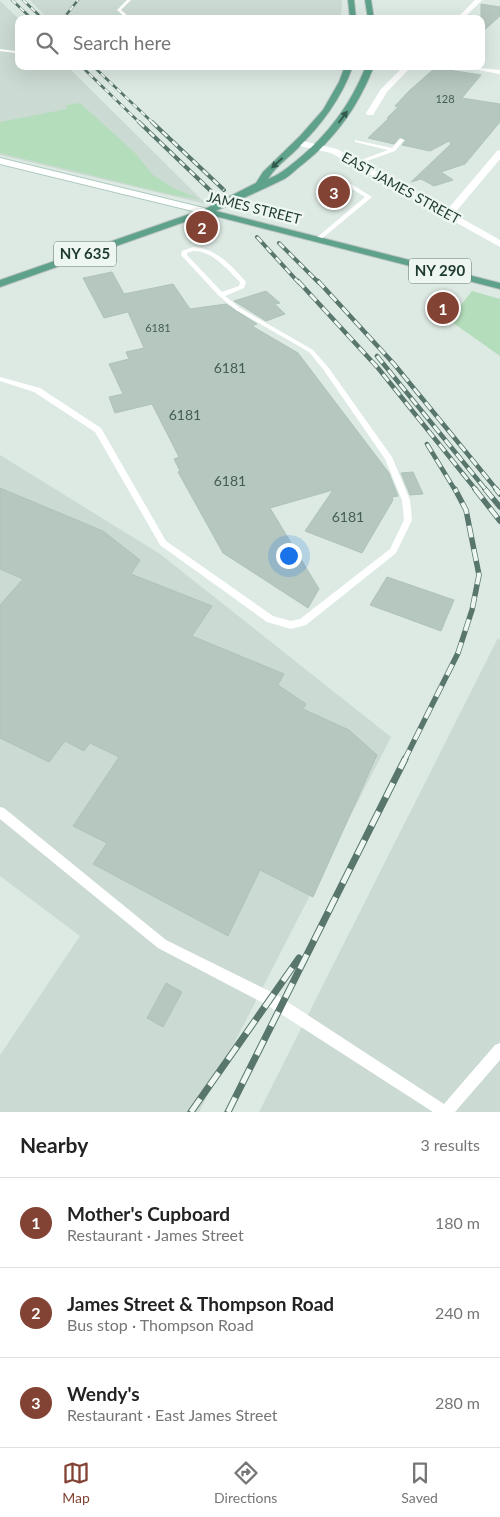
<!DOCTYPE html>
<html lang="en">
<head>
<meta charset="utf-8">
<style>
	:root { --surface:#fff; --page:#f6f6f6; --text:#222; --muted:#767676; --line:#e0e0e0; --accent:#834334 }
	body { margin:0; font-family:Lato,sans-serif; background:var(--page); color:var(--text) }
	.you { position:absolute; left:288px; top:555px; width:18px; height:18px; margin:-12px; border:4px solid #fff; border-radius:50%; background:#1a73e8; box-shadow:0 0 0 8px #1a73e833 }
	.badge { display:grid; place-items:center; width:32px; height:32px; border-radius:50%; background:var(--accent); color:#fff; font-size:16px; font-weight:700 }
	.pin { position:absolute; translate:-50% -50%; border:2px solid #fff; box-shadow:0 1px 5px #0006 }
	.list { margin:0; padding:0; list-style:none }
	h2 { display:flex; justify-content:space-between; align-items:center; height:65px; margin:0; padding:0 20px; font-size:21px }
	h2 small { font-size:16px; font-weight:400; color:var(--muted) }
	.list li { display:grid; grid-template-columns:32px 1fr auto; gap:15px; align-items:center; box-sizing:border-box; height:90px; padding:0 20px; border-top:1px solid var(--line) }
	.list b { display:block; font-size:19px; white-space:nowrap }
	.list p { margin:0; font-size:16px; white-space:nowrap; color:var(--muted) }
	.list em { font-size:16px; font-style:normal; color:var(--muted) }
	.icon { flex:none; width:28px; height:28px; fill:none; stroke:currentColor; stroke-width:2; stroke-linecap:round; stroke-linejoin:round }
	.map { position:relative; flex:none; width:500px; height:1112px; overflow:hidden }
	.search { position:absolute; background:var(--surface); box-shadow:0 5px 20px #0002; left:15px; right:15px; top:15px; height:55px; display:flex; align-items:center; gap:12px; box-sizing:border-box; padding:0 18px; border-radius:10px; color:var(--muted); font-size:19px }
	.sheet { height:335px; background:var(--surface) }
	nav { display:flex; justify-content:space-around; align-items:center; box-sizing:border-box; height:70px; border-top:1px solid var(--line); background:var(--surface); font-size:14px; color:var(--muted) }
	nav a { display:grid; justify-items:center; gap:2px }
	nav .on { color:var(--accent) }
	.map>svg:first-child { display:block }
</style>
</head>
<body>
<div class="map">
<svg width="500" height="1112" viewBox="0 0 500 1112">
	<rect width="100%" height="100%" fill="#ddeae3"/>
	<path fill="#cbdad2" d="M30,0H342L341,19H48Z
		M0,1L19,19V66H67L206,204L0,155Z
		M0,455L160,554L391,737L199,1112H0V1055L80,936L0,876Z
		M498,638L500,640V1112H259Z"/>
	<path fill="#b4ddbc" d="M80,103L134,152L153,175L173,188L200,199L173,195L0,153V122L67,109L66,105Z
		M472,291L500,299V356L449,320Z"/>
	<path fill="#b5c7bf" stroke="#afc3ba" d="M481,4L500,7V16L481,33Z
		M435,68L481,75L462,98L500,104V122L465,164L441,172L453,180L434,186L421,179L411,182L451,144L449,141L430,151L402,145L406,140L400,137L394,144L368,138L389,118H387L398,107L395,106L409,91Z
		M112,272L124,294L173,284L190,309L226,304L257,324L252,326L298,353L389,473L398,496L392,497L393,500L362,553L305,531L333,490L270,508L319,589L308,608L223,553L178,472L180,471L174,459L179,457L152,404L115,413L109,397L123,394L109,364L129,359L126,352L144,348L128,312L104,318L83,278Z
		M266,291L280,303L275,304L285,314L266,321L234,301Z
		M413,472L423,494L410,495L401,473Z
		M0,488L103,531L140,560L131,574L212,606L192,636L284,674L278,685L306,704L303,709L349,730L377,755L313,897L260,870L228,936L93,864L107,843L73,826L119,757L90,743L84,751L65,741L49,762L0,738V605L23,579L0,569Z
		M387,577L454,600L441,631L370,605Z
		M166,983L182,992L163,1027L147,1018Z"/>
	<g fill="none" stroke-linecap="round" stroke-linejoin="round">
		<defs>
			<path id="secondary" d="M0,158L208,209L210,211L205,214L0,164Z"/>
			<path id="primary" d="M348,0H354L356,19H350Z
				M365,0H371L374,19H368Z
				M345,66H353C341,99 322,124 297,149C288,158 274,168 268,179C279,175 287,168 296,161C328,135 351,104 366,66H374C359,105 336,138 303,164C296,169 289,177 282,180C260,191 238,200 216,211L500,283V289L207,214L0,287V280L207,208L256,183L263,172L300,136L323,110L339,82Z"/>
		</defs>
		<use href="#secondary" stroke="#afcabf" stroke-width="2"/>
		<use href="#primary" stroke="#bcc4c1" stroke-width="2"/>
		<path fill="#fff" fill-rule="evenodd" d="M127,0H131L121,10L132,19H127L117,10Z
			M0,49L15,51L17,52L15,53L0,51Z
			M400,139L404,140L395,151L358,164L353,163L388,150L355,142V140L392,148Z
			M336,177H340L372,197L319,241H315V239L365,197L336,179Z
			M193,247C216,248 232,266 246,282L244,288L225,296L240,308L313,350L328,367L392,457L410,500L412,520L396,553L306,625L291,629L267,622L160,545L95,432L34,392L0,381V377L40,388L101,428L166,541L273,616L291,621L300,619L390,549L404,520L402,500L385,459L323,369L309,352L236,310L219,296L181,255L182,251ZM193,251C214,251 226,269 240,282L239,286L222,292L187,255V253Z
			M0,807L4,808L166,940L277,995L444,1104L495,1045L500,1043V1060L455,1112H433L267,1005L158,948L0,819Z"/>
		<path fill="#fff" fill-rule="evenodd" d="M475,0H482L463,19H456Z
			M404,66H412L387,92L373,115H367L366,113L381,89Z
			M462,66L500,70V74L466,68Z
			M298,140L337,149L447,210L497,151L500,150V159L454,214L500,240V247L331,153L295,145L294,143Z"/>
		<use href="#secondary" fill="#fff" fill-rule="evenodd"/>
		<use href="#primary" fill="#5ea28c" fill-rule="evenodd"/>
		<defs>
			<path id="rail-far4" d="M12,0L32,19
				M23,0L43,19
				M63,19L78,0
				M81,66L140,123
				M93,66L153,123"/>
			<path id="rail-far3" d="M139,122L214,194
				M152,122L224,190
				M257,237L299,283
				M279,243L319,283"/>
			<path id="rail-far2" d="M298,281L378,368L476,490
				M318,281L394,364L497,490
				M377,356L486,490
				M427,444L455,490"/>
			<path id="rail-far1" d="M475,489L500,521
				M485,489L500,507
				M496,489L500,494
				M404,761L458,653L472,610L479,575L466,510L455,489"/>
			<path id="rail" d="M191,1112L299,958
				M228,1112L405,759"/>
		</defs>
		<use href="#rail-far4" stroke="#58766c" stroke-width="2.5"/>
		<use href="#rail-far3" stroke="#58766c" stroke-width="4"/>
		<use href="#rail-far2" stroke="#58766c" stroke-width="4.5"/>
		<use href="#rail-far1" stroke="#58766c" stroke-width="5.5"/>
		<use href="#rail" stroke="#58766c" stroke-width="7"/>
		<use href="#rail-far4" stroke="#edf6f1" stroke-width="2" stroke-dasharray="5.5" stroke-linecap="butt"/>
		<use href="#rail-far3" stroke="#edf6f1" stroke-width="2.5" stroke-dasharray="7" stroke-linecap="butt"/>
		<use href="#rail-far2" stroke="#edf6f1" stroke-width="3" stroke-dasharray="9" stroke-linecap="butt"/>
		<use href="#rail-far1" stroke="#edf6f1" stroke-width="4" stroke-dasharray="12" stroke-linecap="butt"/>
		<use href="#rail" stroke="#edf6f1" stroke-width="5" stroke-dasharray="16" stroke-linecap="butt"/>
	</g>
	<defs><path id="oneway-solid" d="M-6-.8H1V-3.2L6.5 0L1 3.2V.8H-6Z" transform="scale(1.25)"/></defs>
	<g fill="#31594c">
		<use href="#oneway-solid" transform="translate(343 117) rotate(-53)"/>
		<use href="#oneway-solid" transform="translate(277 163) rotate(137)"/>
	</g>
	<g text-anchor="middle" stroke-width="5" stroke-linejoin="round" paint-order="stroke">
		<g font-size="11" fill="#445d54">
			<text x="445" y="103">128</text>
			<text x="158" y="332">6181</text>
		</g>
		<g font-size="14" fill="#1e3a30" stroke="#edf6f1">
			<text transform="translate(401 188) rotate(29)" y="5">EAST JAMES STREET</text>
			<text transform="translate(254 208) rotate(14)" y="5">JAMES STREET</text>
		</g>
		<g font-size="14" fill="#445d54">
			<text x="230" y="373">6181</text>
			<text x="185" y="420">6181</text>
			<text x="230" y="486">6181</text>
			<text x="348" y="522">6181</text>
		</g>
		<g fill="#edf6f1" stroke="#5c726a" stroke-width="1">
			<rect x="54" y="241.5" width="62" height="25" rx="4"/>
			<rect x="409" y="258.5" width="62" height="25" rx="4"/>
		</g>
		<g font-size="15" font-weight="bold" fill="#1e3a30">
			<text x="85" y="259">NY 635</text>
			<text x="440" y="276">NY 290</text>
		</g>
	</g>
</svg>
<div class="you"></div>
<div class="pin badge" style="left:443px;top:308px">1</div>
<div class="pin badge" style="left:202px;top:227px">2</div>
<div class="pin badge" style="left:334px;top:192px">3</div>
<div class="search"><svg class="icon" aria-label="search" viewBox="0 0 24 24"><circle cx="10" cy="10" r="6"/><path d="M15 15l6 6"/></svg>Search here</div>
</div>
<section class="sheet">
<h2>Nearby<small>3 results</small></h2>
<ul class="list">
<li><span class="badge">1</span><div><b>Mother's Cupboard</b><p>Restaurant · James Street</p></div><em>180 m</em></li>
<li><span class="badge">2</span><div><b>James Street &amp; Thompson Road</b><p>Bus stop · Thompson Road</p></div><em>240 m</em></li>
<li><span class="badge">3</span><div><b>Wendy's</b><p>Restaurant · East James Street</p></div><em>280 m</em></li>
</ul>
</section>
<nav>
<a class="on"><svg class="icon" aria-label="map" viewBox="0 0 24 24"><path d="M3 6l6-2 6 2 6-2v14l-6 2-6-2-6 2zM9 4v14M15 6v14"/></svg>Map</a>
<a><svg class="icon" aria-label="directions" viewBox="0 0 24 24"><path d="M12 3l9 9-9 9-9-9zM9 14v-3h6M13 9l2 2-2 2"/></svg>Directions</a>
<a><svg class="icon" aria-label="saved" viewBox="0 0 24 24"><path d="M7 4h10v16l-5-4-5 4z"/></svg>Saved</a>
</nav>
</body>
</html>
